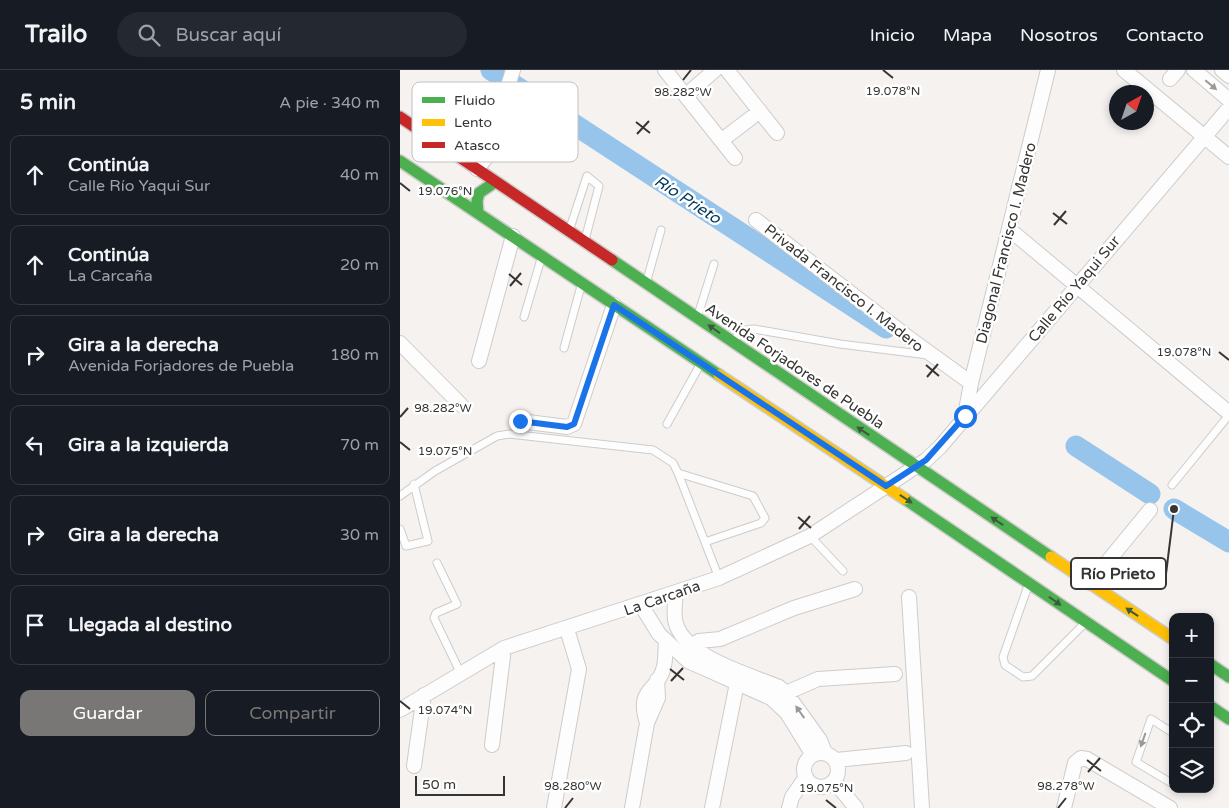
<!DOCTYPE html>
<html lang="es">
<head>
<meta charset="utf-8">
<style>
	:root { --surface:#171b24; --page:#242831; --text:#f1f3f6; --muted:#9ea1a6; --line:#363941; --accent:#797775 }
	body { margin:0; font-family:"Varela Round",sans-serif; background:var(--page); color:var(--text) }
	.controls { position:absolute; right:15px; bottom:15px; display:grid; overflow:hidden; border-radius:10px; box-shadow:0 2px 8px #0003 }
	.controls button { width:45px; height:45px; display:grid; place-items:center; padding:0; border:0; border-bottom:1px solid var(--line); background:var(--surface); color:var(--text); font:25px sans-serif }
	.compass { position:absolute; left:709px; top:15px; width:45px; height:45px; border-radius:50%; background:var(--surface); box-shadow:0 2px 8px #0003; rotate:40deg }
	.scale { position:absolute; left:15px; bottom:12px; width:90px; box-sizing:border-box; padding-left:5px; border:2px solid #363533; border-top:0; font-size:14px; line-height:18px; white-space:nowrap; color:#363533; -webkit-text-stroke:4px #fff; paint-order:stroke }
	.stop { position:absolute; width:15px; height:15px; margin:-11px; border:4px solid #1a73e8; border-radius:50%; background:#fff }
	.stop.end { background:#1a73e8; border-color:#fff; box-shadow:0 1px 5px #0008 }
	.list { margin:0; padding:0; list-style:none }
	h2 { display:flex; justify-content:space-between; align-items:center; height:65px; margin:0; padding:0 20px; font-size:21px }
	h2 small { font-size:16px; font-weight:400; color:var(--muted) }
	.list li { display:grid; grid-template-columns:32px 1fr auto; gap:15px; align-items:center; box-sizing:border-box; height:80px; margin:0 10px 10px; padding:0 10px; border:1px solid var(--line); border-radius:10px }
	.list b { display:block; font-size:19px; white-space:nowrap }
	.list p { margin:0; font-size:16px; white-space:nowrap; color:var(--muted) }
	.list em { font-size:16px; font-style:normal; color:var(--muted) }
	.actions { display:flex; gap:10px; padding:15px 20px }
	.actions a { flex:1; padding:11px 0; border:1px solid var(--accent); border-radius:10px; text-align:center; font-size:18px; color:var(--accent) }
	.actions .main { background:var(--accent); color:#fff }
	.icon { flex:none; width:28px; height:28px; fill:none; stroke:currentColor; stroke-width:2; stroke-linecap:round; stroke-linejoin:round }
	.map { position:relative; flex:none; width:829px; height:738px; overflow:hidden }
	header { display:flex; align-items:center; gap:30px; box-sizing:border-box; height:70px; padding:0 25px; background:var(--surface); border-bottom:1px solid var(--line) }
	header strong { font-size:24px }
	nav { display:flex; gap:28px; margin-inline-start:auto; font-size:18px }
	.search { width:350px; height:45px; background:var(--page); display:flex; align-items:center; gap:12px; box-sizing:border-box; padding:0 18px; border-radius:28px; color:var(--muted); font-size:19px }
	main { display:flex }
	aside { flex:1; background:var(--surface) }
	.map>svg:first-child { display:block }
</style>
</head>
<body>
<header>
<strong>Trailo</strong>
<div class="search"><svg class="icon" aria-label="search" viewBox="0 0 24 24"><circle cx="10" cy="10" r="6"/><path d="M15 15l6 6"/></svg>Buscar aquí</div>
<nav><a>Inicio</a><a>Mapa</a><a>Nosotros</a><a>Contacto</a></nav>
</header>
<main>
<aside>
<h2>5 min<small>A pie · 340 m</small></h2>
<ul class="list">
<li><svg class="icon" aria-label="ahead" viewBox="0 0 24 24"><path d="M12 20V5M6 11l6-6 6 6"/></svg><div><b>Continúa</b><p>Calle Río Yaqui Sur</p></div><em>40 m</em></li>
<li><svg class="icon" aria-label="ahead" viewBox="0 0 24 24"><path d="M12 20V5M6 11l6-6 6 6"/></svg><div><b>Continúa</b><p>La Carcaña</p></div><em>20 m</em></li>
<li><svg class="icon" aria-label="right" viewBox="0 0 24 24"><path d="M7 20v-9h11M14 6l5 5-5 5"/></svg><div><b>Gira a la derecha</b><p>Avenida Forjadores de Puebla</p></div><em>180 m</em></li>
<li><svg class="icon" aria-label="left" viewBox="0 0 24 24"><path d="M17 20v-9H6M10 6l-5 5 5 5"/></svg><div><b>Gira a la izquierda</b></div><em>70 m</em></li>
<li><svg class="icon" aria-label="right" viewBox="0 0 24 24"><path d="M7 20v-9h11M14 6l5 5-5 5"/></svg><div><b>Gira a la derecha</b></div><em>30 m</em></li>
<li><svg class="icon" aria-label="arrive" viewBox="0 0 24 24"><path d="M6 21V4h12l-3 4 3 4H6"/></svg><div><b>Llegada al destino</b></div></li>
</ul>
<div class="actions"><a class="main">Guardar</a><a>Compartir</a></div>
</aside>
<div class="map">
<svg width="829" height="738" viewBox="0 0 829 738">
	<rect width="100%" height="100%" fill="#f5f2f0"/>
	<g fill="none" stroke-linecap="round" stroke-linejoin="round">
		<path stroke="#96c4ea" stroke-width="21" d="M91,0L486,258
			M676,376L750,424
			M774,439L829,472"/>
		<defs>
			<path id="lane" d="M170,158L187,106L199,116L185,170
				M247,210L261,160
				M298,245L314,194
				M124,247L141,189
				M334,269L346,260L354,259L440,274L528,285
				M164,278L181,216
				M267,354L300,295
				M278,403L353,426L365,448L361,453L305,472
				M772,415L829,345
				M0,426L35,401L97,366L109,364L253,380L273,393L278,403L319,508
				M0,459L6,476L28,471L14,414
				M410,466L443,501
				M37,493L57,534L36,543L34,548L61,604
				M628,516L603,587L605,595L623,607L632,606L684,554
				M773,663L751,649L736,692L773,714"/>
			<path id="street" d="M265,0L335,88
				M327,0L377,63
				M724,0L829,87
				M794,0L829,30
				M822,0L829,6
				M770,9L778,0
				M292,20L315,0
				M322,70L360,41
				M77,99L85,89L113,0
				M356,150L513,271L571,313
				M609,159L829,343
				M0,273L61,335
				M79,291L113,166
				M565,346L571,313L648,0
				M120,351L167,357L174,354L214,235
				M690,513L750,440
				M276,523C275,534 273,545 276,554C287,588 348,604 379,617L386,623L420,670L425,683
				M509,527L522,738
				M241,535L259,564L288,591L371,628L387,643L413,685
				M290,576L299,571L320,569L394,538L455,519
				M386,623L418,609L495,604
				M0,640L104,578L319,508L410,466L526,390L540,377L829,38
				M247,653C236,618 256,623 263,600C266,592 265,581 266,572
				M92,675L104,578
				M404 700a17 17 0 1 1 34 0a17 17 0 1 1-34 0Z
				M436,690L506,683
				M14,696L24,625
				M434,711L456,738
				M154,738L179,599L167,559
				M232,738L247,653L258,628L257,610
				M312,738L337,613
				M389,738L392,727L406,707
				M664,738L675,693L681,688L687,689L770,738"/>
			<path id="fast" d="M0,91L319,305
				M78,143L77,131L79,123L95,112
				M212,190L651,487
				M505,429L773,611
				M810,594L829,607
				M810,636L829,649"/>
			<path id="slow" d="M319,305L505,429
				M651,487L773,569"/>
			<path id="jam" d="M0,47L212,190"/>
		</defs>
		<use href="#lane" stroke="#ceccca" stroke-width="9"/>
		<use href="#street" stroke="#ceccca" stroke-width="16"/>
		<use href="#fast" stroke="#ceccca" stroke-width="14"/>
		<use href="#slow" stroke="#ceccca" stroke-width="14"/>
		<use href="#jam" stroke="#ceccca" stroke-width="14"/>
		<use href="#lane" stroke="#fefdfd" stroke-width="7"/>
		<use href="#street" stroke="#fefdfd" stroke-width="14"/>
		<use href="#fast" stroke="#4caf50" stroke-width="11"/>
		<use href="#slow" stroke="#ffc107" stroke-width="11"/>
		<use href="#jam" stroke="#c62828" stroke-width="11"/>
	</g>
	<defs><path id="oneway-solid" d="M-6-.8H1V-3.2L6.5 0L1 3.2V.8H-6Z" transform="scale(1.25)"/></defs>
	<g fill="#9a9998">
		<use href="#oneway-solid" transform="translate(811 15) rotate(40)"/>
		<use href="#oneway-solid" transform="translate(400 642) rotate(-125)"/>
		<use href="#oneway-solid" transform="translate(743 670) rotate(110)"/>
	</g>
	<g fill="#3d5a3c">
		<use href="#oneway-solid" transform="translate(314 259) rotate(-145)"/>
		<use href="#oneway-solid" transform="translate(463 361) rotate(-146)"/>
		<use href="#oneway-solid" transform="translate(506 429) rotate(34)"/>
		<use href="#oneway-solid" transform="translate(597 451) rotate(-146)"/>
		<use href="#oneway-solid" transform="translate(655 531) rotate(35)"/>
		<use href="#oneway-solid" transform="translate(732 542) rotate(-146)"/>
	</g>
	<g fill="none" stroke-linecap="round" stroke-linejoin="round">
		<path stroke="#1a73e8" stroke-width="6" d="M120,351L167,357L174,354L214,235L486,416L526,390L565,346"/>
	</g>
	<path fill="none" stroke="#363533" stroke-width="2" d="M483,0L493,8M283,10L291,0M236,52L250,63M237,64L249,51M0,113L10,121M653,143L667,154M654,155L666,141M109,204L122,215M110,216L121,203M819,282L829,290M526,295L539,306M527,307L538,294M0,347L8,338M0,372L10,380M398,447L411,458M399,459L410,446M270,599L284,610M271,611L283,598M0,631L10,639M687,690L701,701M688,702L700,688M426,730L436,738M165,738L173,728M658,738L666,728"/>
	<g text-anchor="middle" stroke-width="5" stroke-linejoin="round" paint-order="stroke">
		<g font-size="15" fill="#363533" stroke="#fff">
			<text transform="translate(606 173) rotate(-76)" y="5">Diagonal Francisco I. Madero</text>
			<text transform="translate(444 218) rotate(38)" y="5">Privada Francisco I. Madero</text>
			<text transform="translate(674 219) rotate(-50)" y="5">Calle Río Yaqui Sur</text>
			<text transform="translate(395 296) rotate(34)" y="5">Avenida Forjadores de Puebla</text>
			<text transform="translate(262 528) rotate(-19)" y="5">La Carcaña</text>
		</g>
		<g font-size="16" font-style="italic" fill="#00385b" stroke="#fff">
			<text transform="translate(288 129) rotate(33)" y="6">Río Prieto</text>
		</g>
	</g>
	<rect x="12" y="12" width="166" height="80" rx="8" fill="#fff" stroke="#c3c2c2" stroke-width="1"/>
	<rect x="22" y="27" width="23" height="6" fill="#4caf50"/>
	<rect x="22" y="49" width="23" height="7" fill="#ffc107"/>
	<rect x="22" y="72" width="23" height="6" fill="#c62828"/>
	<g font-size="14" fill="#363533">
		<text x="54" y="35">Fluido</text>
		<text x="54" y="57">Lento</text>
		<text x="54" y="80">Atasco</text>
	</g>
	<g font-size="12" text-anchor="middle" fill="#363533" stroke="#fff" stroke-width="5" stroke-linejoin="round" paint-order="stroke">
		<text x="493" y="25">19.078°N</text>
		<text x="283" y="26">98.282°W</text>
		<text x="45" y="125">19.076°N</text>
		<text x="784" y="286">19.078°N</text>
		<text x="43" y="342">98.282°W</text>
		<text x="45" y="385">19.075°N</text>
		<text x="45" y="644">19.074°N</text>
		<text x="173" y="720">98.280°W</text>
		<text x="666" y="720">98.278°W</text>
		<text x="426" y="722">19.075°N</text>
	</g>
	<path fill="none" stroke="#363533" stroke-width="2" d="M774 439L766 504"/>
	<circle fill="#363533" stroke="#fff" stroke-width="2" cx="774" cy="439" r="5"/>
	<rect fill="#fff" stroke="#363533" stroke-width="2" x="671" y="488" width="95" height="31" rx="5"/>
	<g font-size="16" text-anchor="middle" font-weight="bold" fill="#363533">
		<text x="718" y="509">Río Prieto</text>
	</g>
</svg>
<div class="controls">
<button>+</button>
<button>−</button>
<button><svg class="icon" aria-label="locate" viewBox="0 0 24 24"><circle cx="12" cy="12" r="6"/><path d="M12 2v4M12 18v4M2 12h4M18 12h4"/></svg></button>
<button><svg class="icon" aria-label="layers" viewBox="0 0 24 24"><path d="M12 4l9 5-9 5-9-5zM3 14l9 5 9-5"/></svg></button>
</div>
<svg class="compass" viewBox="-18 -18 36 36"><path d="M0-13l5 13h-10z" fill="#e53935"/><path d="M0 13l5-13h-10z" fill="#9ea1a6"/></svg>
<div class="scale">50 m</div>
<div class="stop" style="left:565px;top:346px"></div>
<div class="stop end" style="left:120px;top:351px"></div>
</div>
</main>
</body>
</html>
